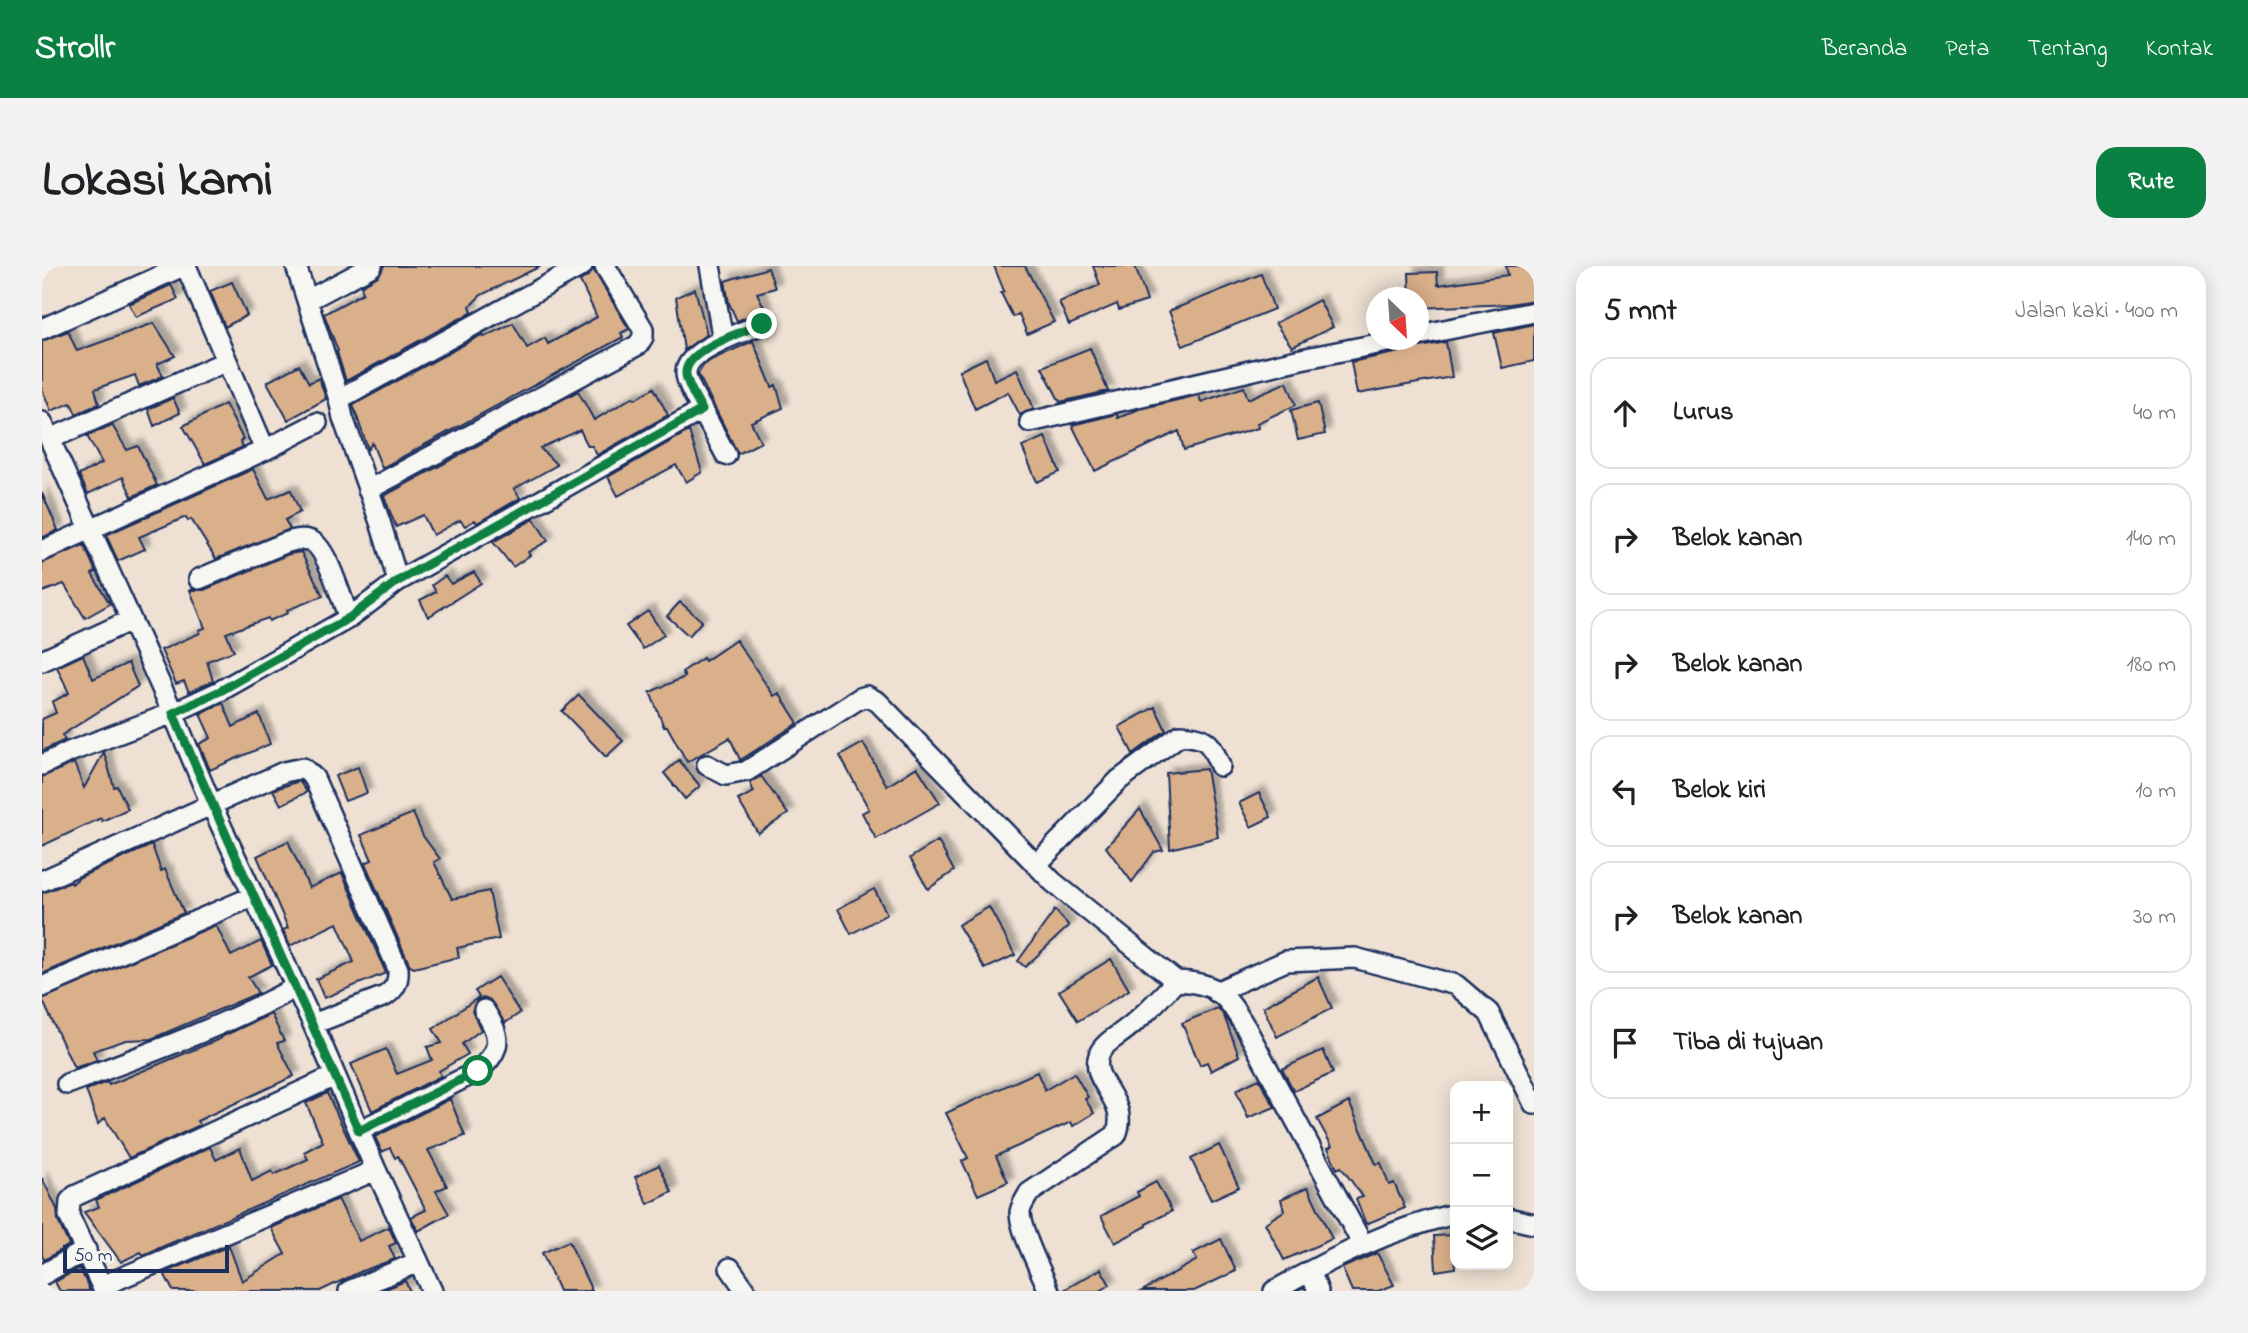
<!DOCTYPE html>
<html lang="id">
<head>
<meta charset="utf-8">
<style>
	:root { --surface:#fff; --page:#f2f2f2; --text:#202124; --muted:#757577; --line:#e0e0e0; --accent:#0b8043 }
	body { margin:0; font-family:"Indie Flower",sans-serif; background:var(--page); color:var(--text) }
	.controls { position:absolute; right:21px; bottom:21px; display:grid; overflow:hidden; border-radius:14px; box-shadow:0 4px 18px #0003 }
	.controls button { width:63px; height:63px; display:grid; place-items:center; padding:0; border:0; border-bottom:2px solid var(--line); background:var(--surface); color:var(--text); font:35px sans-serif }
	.compass { position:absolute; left:1324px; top:21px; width:63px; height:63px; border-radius:50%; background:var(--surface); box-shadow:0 4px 18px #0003; rotate:155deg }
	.scale { position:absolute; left:21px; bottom:18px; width:166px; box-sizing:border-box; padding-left:7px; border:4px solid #1b2f5e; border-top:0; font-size:19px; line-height:24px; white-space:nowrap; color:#1b2f5e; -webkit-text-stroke:5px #f6f6f2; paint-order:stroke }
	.stop { position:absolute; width:21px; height:21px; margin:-16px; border:5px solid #0b8043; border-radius:50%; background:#fff }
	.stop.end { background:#0b8043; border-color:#fff; box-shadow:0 2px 7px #0008 }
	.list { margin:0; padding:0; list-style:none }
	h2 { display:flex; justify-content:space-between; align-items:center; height:91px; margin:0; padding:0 28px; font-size:30px }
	h2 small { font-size:23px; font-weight:400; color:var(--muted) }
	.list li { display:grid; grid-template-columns:46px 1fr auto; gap:21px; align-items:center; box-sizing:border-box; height:112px; margin:0 14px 14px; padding:0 14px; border:2px solid var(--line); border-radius:21px }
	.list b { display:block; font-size:26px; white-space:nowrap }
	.list em { font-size:23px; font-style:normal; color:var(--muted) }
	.icon { flex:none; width:38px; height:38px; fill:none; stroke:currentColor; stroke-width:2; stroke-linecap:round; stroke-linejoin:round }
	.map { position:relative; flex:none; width:1492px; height:1025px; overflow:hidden; border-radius:21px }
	header { display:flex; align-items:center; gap:42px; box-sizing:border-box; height:98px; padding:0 35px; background:var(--accent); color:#fff }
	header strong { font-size:33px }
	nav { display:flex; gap:38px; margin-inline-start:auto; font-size:24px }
	.intro { display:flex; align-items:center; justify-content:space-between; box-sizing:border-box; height:168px; padding:0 42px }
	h1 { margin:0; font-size:49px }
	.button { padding:18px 32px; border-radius:21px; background:var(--accent); color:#fff; font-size:24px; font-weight:700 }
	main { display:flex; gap:42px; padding:0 42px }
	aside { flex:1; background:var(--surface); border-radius:21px; box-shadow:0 4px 18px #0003 }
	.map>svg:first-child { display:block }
</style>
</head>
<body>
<header>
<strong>Strollr</strong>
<nav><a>Beranda</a><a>Peta</a><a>Tentang</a><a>Kontak</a></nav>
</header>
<div class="intro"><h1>Lokasi kami</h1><a class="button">Rute</a></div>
<main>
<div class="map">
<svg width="1492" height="1025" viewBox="0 0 1492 1025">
	<defs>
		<filter id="shadow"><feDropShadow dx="6" dy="-6" stdDeviation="2" flood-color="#0004"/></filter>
	</defs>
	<rect width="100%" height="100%" fill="#eee1d3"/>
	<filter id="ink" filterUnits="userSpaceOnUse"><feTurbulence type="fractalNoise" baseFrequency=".0143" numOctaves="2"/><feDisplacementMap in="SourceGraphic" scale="14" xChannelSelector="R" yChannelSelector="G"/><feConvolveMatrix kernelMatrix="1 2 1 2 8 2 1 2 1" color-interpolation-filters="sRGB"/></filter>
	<g filter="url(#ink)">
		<path fill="#dab08b" stroke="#1b2f5e" stroke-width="2" filter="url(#shadow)" d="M342,0H499L439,29L428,40L430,46L304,115L295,86L296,85L282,48L321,27L319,20L336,10Z
			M952,0H983L1012,56L985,68L977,48L971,51L959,27L962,25Z
			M1051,0H1093L1105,35L1077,44L1075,38L1027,59L1017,36L1058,19Z
			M1464,0H1492V34L1468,38L1376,42V32H1368L1367,7L1395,6L1396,19L1466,9Z
			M726,2L733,22L715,27L725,47L716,46L695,55L687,37L683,15Z
			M551,3L587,63L579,67L581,71L340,202L330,177L326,183L311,139L441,68L442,71L471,57L485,82L503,72L506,78L555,51L538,15L546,10Z
			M1219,8L1232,43L1141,80L1127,45Z
			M190,16L205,49L183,61L168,25Z
			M129,19L136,33L94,51L87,38Z
			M653,23L665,68L642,84L634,31Z
			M1277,34L1291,61L1250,81L1233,57Z
			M112,57L133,90L115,98L121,110L97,120L93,109L53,123L57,138L34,148L29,137L9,145L0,123V75L26,65L35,85Z
			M1492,58V95L1460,102L1452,67Z
			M711,75L730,121L734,119L741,142L709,156L719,176L696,188L656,108L661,100L669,94Z
			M1404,76L1410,111L1315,128L1309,96L1358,86L1368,77L1379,81Z
			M1048,82L1066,125L1018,136L1000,101Z
			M944,92L952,114L975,103L992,143L978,149L966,126L933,143L917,105Z
			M257,99L267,117L277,112L284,133L246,154L225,116Z
			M1245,116L1254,139L1215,157L1216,162L1142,184L1137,165L1053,205L1030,159L1075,148L1076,152L1097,143L1157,129L1159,136L1202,121L1206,133Z
			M612,122L626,149L555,189L550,180H546L538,164L498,182L515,199L472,223L478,232L435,257L433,254L423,260L418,254L391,269L381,249L354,261L342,230L536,125L552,154L591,131L593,133Z
			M131,132L138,147L112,160L106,143Z
			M1276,137L1283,168L1256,174L1249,144Z
			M183,138L201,173L198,175L201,181L163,198L141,160Z
			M70,159L85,184L96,180L115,219L90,231L81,211L46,228L37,209L60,197L45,170Z
			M647,165L660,206L644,216L634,199L576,230L566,211Z
			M1003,171L1018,206L995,216L980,181Z
			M211,203L226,233L249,224L258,246L243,254L248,263L174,293L149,253L146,255L144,251L97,271L103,283L76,295L64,269Z
			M0,227L16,264L0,272Z
			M492,253L506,275L486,286L488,289L471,301L451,276Z
			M42,279L54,306L50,308L68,338L43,352L22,318L0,326V297Z
			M259,286L281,330L245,344L246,347L227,355L226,352L184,367L192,385L165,395L171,415L147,426L142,415L134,418L119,384L158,367L157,364L163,362L148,324H162L247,288Z
			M432,306L439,317L386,351L378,334L394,326L390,319L403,310L409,318Z
			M638,336L660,355L647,370L625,350Z
			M606,345L622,369L601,383L584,360Z
			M694,374L732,430L737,427L756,457L700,493L698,494L688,472L645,496L625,460L622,461L608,426L643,411L640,406L661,392L663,395Z
			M41,389L51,413L86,397L96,420L20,469L23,474L0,485V453L14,447L10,436L27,427L15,401Z
			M537,429L581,475L564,491L520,445Z
			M181,437L191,461L217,448L228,478L168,504L157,478L169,472L158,448Z
			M1113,441L1124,464L1091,488L1077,461Z
			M821,477L845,520L875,501L898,537L834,573L820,547L827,543L798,490Z
			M62,486L72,521L75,520L86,543L60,555L59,552L0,580V511L32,497L42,522Z
			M637,494L658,520L643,533L622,507Z
			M316,501L325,527L303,535L293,510Z
			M1164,503L1176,571L1128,583L1124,507Z
			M719,510L746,548L716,567L696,534L712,526L708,517Z
			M257,515L265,526L239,539L231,524Z
			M1217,527L1229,551L1209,561L1197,537Z
			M1098,543L1121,584L1112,586L1090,616L1064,581Z
			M371,547L381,570L398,593L392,596L410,633L447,625L457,673L415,682L417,691L372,702L368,700L323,597L330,594L319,569Z
			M246,575L267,622L300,607L344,707L282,732L274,713L312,696L295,657L248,680L241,664L246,662L215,590Z
			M896,575L912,605L886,623L868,592Z
			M110,579L119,605L123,603L142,647L0,708V627L29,616L30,618L38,611Z
			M832,623L845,648L809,668L796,643Z
			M947,641L973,689L943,703L916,659Z
			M1013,644L1027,660L983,701L976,695Z
			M174,659L189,690L219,675L230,699L206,711L216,727L109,773L84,774L51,785L55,794L32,802L0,733Z
			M1069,693L1087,724L1036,755L1017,725Z
			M455,711L478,747L463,757L448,734L441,732L435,734L430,745L439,764L420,778L426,788L397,805L399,810L330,845L309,798L344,783L355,808L390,794L385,781L400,777L391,763L437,731L433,725Z
			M1276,711L1290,742L1235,771L1221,741Z
			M1176,742L1182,750L1197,790L1169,805L1165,796L1158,799L1140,757Z
			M229,748L242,775L235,777L252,810L155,855L158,859L87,892L63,852L56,858L44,824L65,816L67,819L180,772H177Z
			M1281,784L1291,807L1252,825L1240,803Z
			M995,806L1003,824L1032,807L1046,831L1043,833L1052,847L1031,860L1029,856L954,890L966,916L936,929L920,895L926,892L904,847Z
			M1217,813L1233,841L1206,852L1194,824Z
			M285,827L317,896L101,989L99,986L79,996L42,946L57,941L54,934L168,881L174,894L198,882L210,915L230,905L232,909L266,893L262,886L281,876L264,837Z
			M408,833L423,870L386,884L405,920L394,925L407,948L376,965L369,951L384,944L356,890L353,892L348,882L340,886L333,871Z
			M1307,836L1334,898L1339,897L1347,919L1352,917L1363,942L1324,958L1314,933L1321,931L1299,901L1295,903L1286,882L1290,880L1275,853Z
			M1177,879L1197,921L1169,934L1149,893Z
			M617,899L630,926L606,938L593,911Z
			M0,912L15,943L16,955L27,979L2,994L0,989Z
			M1114,916L1130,945L1104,958L1105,960L1073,977L1059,950L1097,930L1095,926Z
			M1266,921L1290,973L1242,994L1223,957L1242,945L1239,933Z
			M296,933L317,975L347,961L354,977L347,980L353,993L320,1005L278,1025H131L122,1007L187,980L200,1015L243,988L229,962Z
			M1411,969L1413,1002L1394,1005L1392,970Z
			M1179,973L1194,1005L1152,1025H1100L1155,994L1151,987Z
			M527,975L540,1004L550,1025H517L513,1016L500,987Z
			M1335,987L1352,1019L1336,1025H1310L1300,1002Z
			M38,1002L48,1025H18L13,1016Z
			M1059,1003L1068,1019L1058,1025H1020Z
			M363,1015L368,1025H339Z"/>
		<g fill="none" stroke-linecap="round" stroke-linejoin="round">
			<defs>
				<path id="street" d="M144,0L185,95
					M254,0L297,133L301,152L338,256L356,315
					M668,0L681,74
					M266,34L330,0
					M0,63L141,0
					M1377,69L1492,46
					M297,133L540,0
					M660,144L684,189
					M0,156L131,447L169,538L271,758L334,904L390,1025
					M988,156L1259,93L1356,74
					M8,173L185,95L223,184
					M326,224L596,79L601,71V63L563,0
					M0,285L223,184L275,157
					M157,313L243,277C252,274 262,271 271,276C286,285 300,335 307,352
					M0,395L89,354
					M0,499L27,486L131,447L178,425L307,352L356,315L660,144C655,134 645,119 644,108C642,84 701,66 720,58
					M665,499L684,509L705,505L818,432L825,430L836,436L1011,616L1134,715C1176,717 1183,728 1204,762L1321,979
					M994,599L1077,514L1138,469C1165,471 1168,475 1178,500
					M0,615L242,506L261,502L272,512L356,703C357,716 353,723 343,730L271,758
					M0,721L212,630
					M1174,726L1244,695L1313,692L1414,719L1447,747L1492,838
					M25,818C102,789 181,761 254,721
					M317,865L436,805C461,783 459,770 442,744
					M1466,952L1492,958
					M688,1002L704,1025
					M1268,1005L1276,1025
					M0,1009L44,984
					M60,1020L334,904
					M62,1025L27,950L28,935L33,930L293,810
					M307,1025L376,996
					M1007,1025C1000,1007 978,965 978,947C978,941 984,933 987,927L1074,869C1089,834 1047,817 1057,789C1059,781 1069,774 1075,770C1098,754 1115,735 1134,715
					M1232,1025C1290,992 1348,963 1413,948"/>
			</defs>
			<use href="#street" stroke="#1b2f5e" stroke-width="24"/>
			<use href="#street" stroke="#f6f6f2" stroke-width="19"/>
		</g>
	</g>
	<g fill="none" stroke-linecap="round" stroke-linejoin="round" filter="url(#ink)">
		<path stroke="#0b8043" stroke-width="9" d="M436,805L317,865C257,725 190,588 131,447L178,425L307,352L356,315L660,144C655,134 645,119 644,108C642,84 701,66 720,58"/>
	</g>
</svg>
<div class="controls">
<button>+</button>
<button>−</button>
<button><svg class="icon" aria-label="layers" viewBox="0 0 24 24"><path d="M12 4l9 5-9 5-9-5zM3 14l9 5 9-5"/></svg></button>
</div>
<svg class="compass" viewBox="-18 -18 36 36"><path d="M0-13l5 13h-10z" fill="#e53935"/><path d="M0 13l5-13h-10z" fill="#757577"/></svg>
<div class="scale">50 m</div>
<div class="stop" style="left:436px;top:805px"></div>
<div class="stop end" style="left:720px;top:58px"></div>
</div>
<aside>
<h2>5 mnt<small>Jalan kaki · 400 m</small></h2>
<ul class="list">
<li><svg class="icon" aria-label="ahead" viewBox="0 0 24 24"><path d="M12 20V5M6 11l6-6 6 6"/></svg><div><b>Lurus</b></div><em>40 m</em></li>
<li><svg class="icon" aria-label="right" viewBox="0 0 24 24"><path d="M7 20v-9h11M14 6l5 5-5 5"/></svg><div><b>Belok kanan</b></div><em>140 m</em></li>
<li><svg class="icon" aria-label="right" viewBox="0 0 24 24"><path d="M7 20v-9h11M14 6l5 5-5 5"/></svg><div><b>Belok kanan</b></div><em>180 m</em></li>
<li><svg class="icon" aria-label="left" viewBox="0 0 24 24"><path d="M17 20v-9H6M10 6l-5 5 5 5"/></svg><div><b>Belok kiri</b></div><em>10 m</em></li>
<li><svg class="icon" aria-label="right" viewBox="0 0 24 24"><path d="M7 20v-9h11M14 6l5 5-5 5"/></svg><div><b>Belok kanan</b></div><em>30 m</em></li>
<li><svg class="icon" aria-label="arrive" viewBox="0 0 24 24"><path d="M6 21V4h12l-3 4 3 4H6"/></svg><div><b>Tiba di tujuan</b></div></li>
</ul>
</aside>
</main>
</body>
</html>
